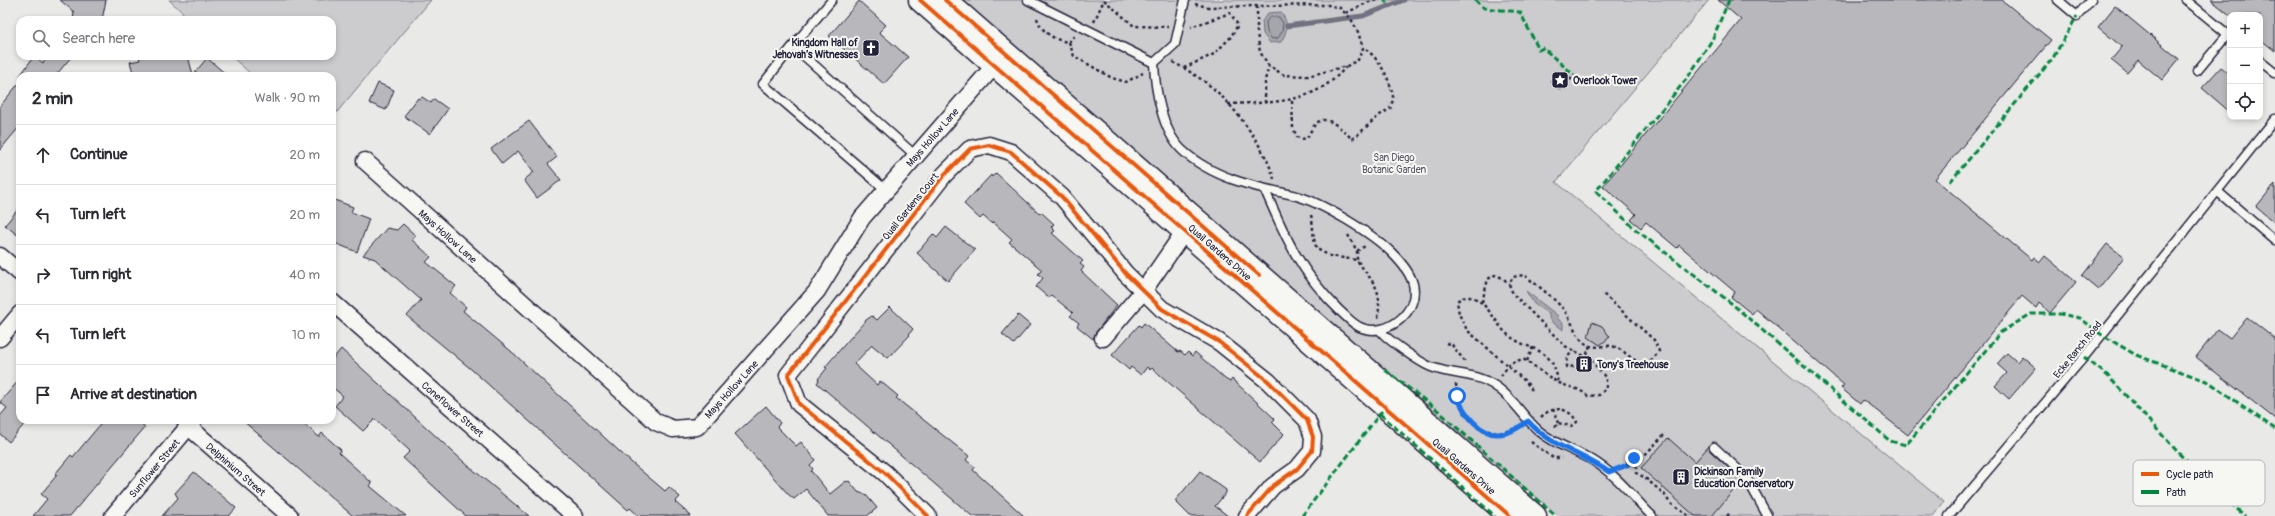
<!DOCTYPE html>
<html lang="en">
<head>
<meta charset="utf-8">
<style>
	:root { --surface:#fff; --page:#f2f2f3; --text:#2b2b33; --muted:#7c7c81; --line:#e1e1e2 }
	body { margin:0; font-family:Pangolin,sans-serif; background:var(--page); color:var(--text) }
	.controls { position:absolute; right:12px; top:12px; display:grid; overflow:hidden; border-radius:8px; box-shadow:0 2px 6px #0003 }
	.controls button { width:36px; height:36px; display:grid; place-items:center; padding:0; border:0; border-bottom:1px solid var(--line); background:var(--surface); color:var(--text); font:20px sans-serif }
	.stop { position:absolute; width:12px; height:12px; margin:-9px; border:3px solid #1a73e8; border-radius:50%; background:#fff }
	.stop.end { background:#1a73e8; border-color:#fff; box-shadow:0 1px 4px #0008 }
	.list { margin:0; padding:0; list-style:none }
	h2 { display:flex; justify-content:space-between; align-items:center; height:52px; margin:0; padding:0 16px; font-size:17px }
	h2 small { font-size:13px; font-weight:400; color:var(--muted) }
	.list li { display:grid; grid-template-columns:26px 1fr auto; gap:12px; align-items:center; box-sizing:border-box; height:60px; padding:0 16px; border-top:1px solid var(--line) }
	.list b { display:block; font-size:15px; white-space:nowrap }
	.list em { font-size:13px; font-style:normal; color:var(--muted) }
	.icon { flex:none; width:22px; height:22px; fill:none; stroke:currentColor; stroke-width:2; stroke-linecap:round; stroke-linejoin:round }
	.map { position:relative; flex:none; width:2275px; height:516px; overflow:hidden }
	.search { position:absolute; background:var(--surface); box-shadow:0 2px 6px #0003; left:16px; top:16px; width:320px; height:44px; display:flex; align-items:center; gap:10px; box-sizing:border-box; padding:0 14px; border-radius:12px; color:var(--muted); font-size:15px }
	.panel { position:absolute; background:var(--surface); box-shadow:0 2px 6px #0003; left:16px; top:72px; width:320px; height:352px; border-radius:12px }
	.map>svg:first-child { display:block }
</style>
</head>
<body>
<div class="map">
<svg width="2275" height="516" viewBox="0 0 2275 516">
	<rect width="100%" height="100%" fill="#e9e9e7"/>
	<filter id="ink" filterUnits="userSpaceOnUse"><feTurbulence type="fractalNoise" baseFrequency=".025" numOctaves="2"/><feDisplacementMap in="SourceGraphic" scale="8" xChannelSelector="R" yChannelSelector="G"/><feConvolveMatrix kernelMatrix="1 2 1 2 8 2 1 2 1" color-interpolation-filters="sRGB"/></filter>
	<g filter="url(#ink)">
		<path fill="#ccccce" stroke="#777784" d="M169,0H431L332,118V76H253L231,56H332V20H191Z
			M963,0H1709L1556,182L1944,502L1933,516H1559L1391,375L1127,147Z"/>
		<path fill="#a5a5ac" stroke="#71717f" d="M1281,12C1289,24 1288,30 1281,42L1270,43L1263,34L1262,21L1268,13Z
			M1526,291L1557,315L1558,319L1563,323V330C1556,323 1548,324 1549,314L1534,304Z"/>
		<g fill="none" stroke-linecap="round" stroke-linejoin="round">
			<path stroke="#565668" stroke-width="1" d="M1271,17H1279L1283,23L1282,32L1278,38L1272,39L1267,32L1266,22Z"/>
			<path stroke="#71717f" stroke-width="5" d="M1287,26L1363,16L1404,0"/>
		</g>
		<path fill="#b8b8bc" stroke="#22223b" d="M60,0H106L102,20H73L74,12Z
			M1718,0H2002L2051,40L1935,179L2032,260L2034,257L2040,262L2045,256L2076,282L2050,313L2039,303L2036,308L2022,296L1908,435L1863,400L1860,404L1841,388L1844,385L1756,309L1752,314L1731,297L1735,292L1679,245L1677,248L1646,222L1641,228L1631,220L1636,214L1603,186L1741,20Z
			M2211,0H2275V51L2260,39V15H2230Z
			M859,1L886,25L879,32L908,57L884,84L829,36Z
			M2115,6L2179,59L2162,80L2138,60L2127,73L2111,60L2122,47L2098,27Z
			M34,56L43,63L49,56H72L57,74L59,76H20Z
			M139,56H188L193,75L207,58L228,76H134L130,62L140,60Z
			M2221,67L2230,74V112L2202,88Z
			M1558,71L1568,80L1560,90L1550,81Z
			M20,82V126L0,150V106Z
			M378,83L394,90L386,110L369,103Z
			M422,97L431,103L434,99L448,109L430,134L404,116L418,98L420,99Z
			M529,121L557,157L548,164L561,180L537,198L524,180L534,172L518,151L502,164L491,149Z
			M996,173L1040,214L1041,212L1054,224L1051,227L1055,231L1052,233L1083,261L1080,264L1084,267L1081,271L1117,305L1096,332L1093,339L1077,326L1079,323L1070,316L1073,313L1051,295L1049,298L1036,287L1043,278L1038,274L1042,270L1009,242L1012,239L993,222L992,224L983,216L980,219L964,204L991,175L992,177Z
			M2275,184V223L2256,207Z
			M332,199L353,207L351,212L369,219L357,252L332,242Z
			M20,207V237L5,225Z
			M403,224L416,236L412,240L431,257L426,262L456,286L450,293L466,307L463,311L512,352L632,463L665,491L669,487L680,497L675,502L691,516H639L630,508L628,510L471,369L407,316L421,300L375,259L363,255L387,228L397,230Z
			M946,227L975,250L948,281L917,253L933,234L937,238Z
			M2107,244L2124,257L2098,289L2082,276Z
			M890,307L913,329L909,334L910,335L888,358L872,345L854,364L877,385L880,381L898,396L896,398L969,456L966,460L975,467L973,470L1024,516H972L817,383L819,380L818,379L827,368L825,367L866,320L872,316L877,320Z
			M1018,315L1030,325L1014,344L1002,334Z
			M2247,317L2275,339V419L2196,357L2218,329L2230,338Z
			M1592,322L1602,326L1610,337L1600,345L1588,337Z
			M1144,323L1178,352L1180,351L1185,355L1188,352L1192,356L1195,352L1225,379L1230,382L1232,379L1275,419L1272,422L1284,434L1260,462L1152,368L1150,370L1147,367L1141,375L1131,367L1129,370L1112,355L1139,325L1141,327Z
			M341,349L465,463L529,516H466L403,458L410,451L375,419L363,431L335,406L343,396L332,387V360Z
			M2007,353L2017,362L2022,356L2036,368L2009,399L1995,386L2007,373L1997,364Z
			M20,379V420H28L9,442L0,434V416L7,408L0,402Z
			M766,406L780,423L777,427L796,446L801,442L811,454L815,460L810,465L813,469L811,471L830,494L846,481L847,482L849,481L858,492L866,495L877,508L867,516H828L806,489L794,499L789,495L735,434Z
			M104,420H137L145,427L70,516H33L47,499L41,494L57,475L55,474L71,455L73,457Z
			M242,420H300L319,437L322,433L341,450L339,453L372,483L370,486L406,516H353Z
			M1668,438L1695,462L1709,446L1710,451L1742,480L1712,516H1695L1641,468Z
			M1200,471L1226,490V493L1215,506L1228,516H1190L1175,501Z
			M194,472L236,508L229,516H162L178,498L175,493Z"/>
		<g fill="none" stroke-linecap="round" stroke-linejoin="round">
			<defs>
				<path id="service" d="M1028,0L1154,63
					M1185,0L1175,44L1154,63C1155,89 1162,131 1182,150C1212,178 1255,187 1293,195C1320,201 1373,234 1392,253C1401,262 1410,272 1413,284C1420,312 1387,337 1362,328C1353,325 1347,317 1340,311C1301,273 1286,239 1265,190
					M2058,0L2077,16L2091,0
					M2186,0L2230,36
					M793,46L832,0
					M2260,61L2275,73
					M2197,71L2228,34
					M886,190L763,84L793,46L916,156
					M2217,191L2275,241
					M1380,330C1386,339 1423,365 1434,368C1454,375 1474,373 1492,384C1511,395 1523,417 1539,431C1555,445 1575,450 1592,460C1617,475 1632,496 1652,516
					M1714,447L1746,477L1767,515
					M1949,516L2084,357L2275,119"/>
				<path id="minor" d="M365,161L656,422L673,429L697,427L817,291L862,218L1001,58
					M0,256L20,273
					M332,302L575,516
					M0,338L20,314
					M1103,338L1144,290L1191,222
					M185,420L189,427L290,516
					M113,516L194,420
					M928,516L885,473L799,404L788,375L944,175L970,149L989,145L1011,152L1062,197L1126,274L1162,309L1219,342L1268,381L1307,420L1313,437L1312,451L1297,469L1273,486L1247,516"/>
				<path id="secondary" d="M920,0L1510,516
					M945,0L1535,516"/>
			</defs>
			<use href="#service" stroke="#22223b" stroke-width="11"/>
			<use href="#minor" stroke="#22223b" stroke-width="19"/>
			<use href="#secondary" stroke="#22223b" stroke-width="25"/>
			<path stroke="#22223b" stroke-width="2.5" stroke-dasharray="3 3" stroke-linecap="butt" d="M1104,0L1134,26L1168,27
				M1195,4L1208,7L1257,6L1328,5L1340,8L1351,19L1358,32L1363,48L1358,60L1347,66L1308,76L1284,75L1269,66L1260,52L1257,33V6
				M1346,13L1369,2L1378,0
				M1037,18C1041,32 1055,41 1069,42L1074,36
				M1094,22L1104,0
				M1069,42L1074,56L1112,78L1126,82L1143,73
				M1173,62C1187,70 1201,78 1214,89C1236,108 1267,151 1274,179
				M1184,68L1214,54L1230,38L1238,25L1230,13L1191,27
				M1562,87L1564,88L1574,75
				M1292,101L1293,128L1297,137L1302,139L1307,138C1310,133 1313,125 1318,122C1328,114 1345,132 1352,139C1366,129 1375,116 1390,109C1391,106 1393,101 1393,97C1391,81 1378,55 1363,48
				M1265,103V80L1269,66
				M1228,104C1275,102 1313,105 1346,67
				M1311,215C1314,227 1312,237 1317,249L1330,256L1357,260C1374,285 1382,286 1378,318
				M1348,235L1357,251V260
				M1357,251L1365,246
				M1482,302L1488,279L1495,275L1503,278L1509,284
				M1446,343L1452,345L1466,363
				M1574,349L1567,358V367L1579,366L1585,360
				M1527,361L1533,347
				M1501,376L1510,363L1523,359C1535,366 1545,375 1557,382C1569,388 1576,386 1588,396L1599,395L1606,389V378L1590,359L1565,346L1513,294L1509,284L1513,277L1524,275C1537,285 1553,297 1564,310C1572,320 1576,339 1588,345C1595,349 1604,345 1612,346C1629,350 1641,378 1659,351L1654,340L1602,293
				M1456,384C1458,417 1488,447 1520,426
				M1532,390L1526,382L1467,330L1459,314L1457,301C1479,285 1493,320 1505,332C1526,353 1553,343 1558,382
				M1553,409L1558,423
				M1541,417C1553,405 1569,407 1577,422L1571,426L1558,423L1554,429
				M1664,435L1637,463L1636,473L1644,477L1664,494L1670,503L1689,516
				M1531,442L1553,458H1562
				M1621,468C1629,465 1633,458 1642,456
				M1727,516L1731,512"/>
			<use href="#service" stroke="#f6f6f2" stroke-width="8"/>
			<use href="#minor" stroke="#f6f6f2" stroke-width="16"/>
			<use href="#secondary" stroke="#f6f6f2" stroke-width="22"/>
			<path stroke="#22223b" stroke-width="2.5" stroke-dasharray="3 3" stroke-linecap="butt" d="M1585,360L1590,345"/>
			<path stroke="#00873e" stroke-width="3" stroke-dasharray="6 3" stroke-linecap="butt" d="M1384,0L1387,3
				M1475,0L1484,8L1520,12L1539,50L1543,48L1574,75
				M1729,0L1712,40L1688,77L1596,191L1635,229L1731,303L1890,441L1906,445L2001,332L2031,314H2060L2080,318L2102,335L2136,355L2209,382L2275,429
				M1950,182L2053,58L2077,16
				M2084,357L2108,376L2198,474L2245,516
				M1385,370L1435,408L1556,516
				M1380,414L1495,516
				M1302,516L1382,411"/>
			<defs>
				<path id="cycleway" d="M920,0L1510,516
					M945,0L1259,275
					M928,516L885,473L799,404L788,375L944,175L970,149L989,145L1011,152L1062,197L1126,274L1162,309L1219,342L1268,381L1307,420L1313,437L1312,451L1297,469L1273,486L1247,516"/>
			</defs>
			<use href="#cycleway" stroke="#f6f6f2" stroke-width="6"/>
			<use href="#cycleway" stroke="#e8590c" stroke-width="4"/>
		</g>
	</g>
	<g fill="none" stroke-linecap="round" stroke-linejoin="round" filter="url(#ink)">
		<path stroke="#1a73e8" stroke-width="5" d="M1457,396C1463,411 1479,435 1498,434C1510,434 1519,427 1528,421C1550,446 1583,454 1609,472L1627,465L1634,458"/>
	</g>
	<defs>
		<symbol id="church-square" viewBox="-11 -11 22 22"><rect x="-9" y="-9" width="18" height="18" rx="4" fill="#22223b" stroke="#f6f6f2"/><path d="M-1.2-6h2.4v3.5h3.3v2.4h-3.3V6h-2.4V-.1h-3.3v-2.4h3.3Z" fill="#fff"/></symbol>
		<symbol id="sight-square" viewBox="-11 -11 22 22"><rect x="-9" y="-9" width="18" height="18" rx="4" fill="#22223b" stroke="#f6f6f2"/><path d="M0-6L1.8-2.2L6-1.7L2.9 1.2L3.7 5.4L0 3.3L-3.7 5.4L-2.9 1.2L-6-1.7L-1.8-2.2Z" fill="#fff"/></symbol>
		<symbol id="building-square" viewBox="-11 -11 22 22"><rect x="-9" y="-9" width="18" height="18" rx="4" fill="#22223b" stroke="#f6f6f2"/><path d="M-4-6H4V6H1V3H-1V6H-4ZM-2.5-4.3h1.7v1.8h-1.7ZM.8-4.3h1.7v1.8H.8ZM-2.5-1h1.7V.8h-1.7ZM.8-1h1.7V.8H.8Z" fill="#fff"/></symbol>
	</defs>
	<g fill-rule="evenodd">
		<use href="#church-square" x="861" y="38" width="20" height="20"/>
		<use href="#sight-square" x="1550" y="70" width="20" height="20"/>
		<use href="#building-square" x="1574" y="354" width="20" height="20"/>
		<use href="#building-square" x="1671" y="467" width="20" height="20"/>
	</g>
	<g text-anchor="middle" stroke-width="4" stroke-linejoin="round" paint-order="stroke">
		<g font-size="10" font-weight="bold" fill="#22223b" stroke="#f6f6f2" text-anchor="start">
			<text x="858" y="46" text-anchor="end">Kingdom Hall of<tspan x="858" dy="12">Jehovah’s Witnesses</tspan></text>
			<text x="1573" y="84">Overlook Tower</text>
			<text x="1597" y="368">Tony's Treehouse</text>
			<text x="1694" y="475">Dickinson Family<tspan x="1694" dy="12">Education Conservatory</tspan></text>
		</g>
		<g font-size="10" fill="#22223b" stroke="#f6f6f2">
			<text transform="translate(932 137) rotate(-49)" y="4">Mays Hollow Lane</text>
			<text transform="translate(910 206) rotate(-51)" y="4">Quail Gardens Court</text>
			<text transform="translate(448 236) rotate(42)" y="4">Mays Hollow Lane</text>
			<text transform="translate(1220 252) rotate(41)" y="4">Quail Gardens Drive</text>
			<text transform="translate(2077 349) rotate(-51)" y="4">Ecke Ranch Road</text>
			<text transform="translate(731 389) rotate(-48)" y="4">Mays Hollow Lane</text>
			<text transform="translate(453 409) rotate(41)" y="4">Coneflower Street</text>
			<text transform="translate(1464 466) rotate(41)" y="4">Quail Gardens Drive</text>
			<text transform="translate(154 468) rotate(-50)" y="4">Sunflower Street</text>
			<text transform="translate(236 469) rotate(41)" y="4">Delphinium Street</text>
		</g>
		<g font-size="10" fill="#555567" stroke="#f6f6f2">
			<text x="1394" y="161">San Diego<tspan x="1394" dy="12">Botanic Garden</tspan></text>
		</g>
	</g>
	<rect x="2133" y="460" width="132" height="46" rx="6" fill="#f6f6f2" stroke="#b6b6bb" stroke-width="1"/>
	<rect x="2141" y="472" width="18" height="4" fill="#e8590c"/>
	<rect x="2141" y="490" width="18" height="4" fill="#00873e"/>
	<g font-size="11" fill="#22223b">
		<text x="2166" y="478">Cycle path</text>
		<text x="2166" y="496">Path</text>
	</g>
</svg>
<div class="controls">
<button>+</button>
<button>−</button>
<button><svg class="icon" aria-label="locate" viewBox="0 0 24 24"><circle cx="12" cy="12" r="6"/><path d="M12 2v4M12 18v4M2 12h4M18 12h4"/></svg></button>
</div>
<div class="stop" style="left:1457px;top:396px"></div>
<div class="stop end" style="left:1634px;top:458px"></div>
<div class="search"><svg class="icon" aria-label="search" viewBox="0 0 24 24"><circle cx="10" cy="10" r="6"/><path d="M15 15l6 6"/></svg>Search here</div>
<section class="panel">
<h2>2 min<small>Walk · 90 m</small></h2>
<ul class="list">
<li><svg class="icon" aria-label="ahead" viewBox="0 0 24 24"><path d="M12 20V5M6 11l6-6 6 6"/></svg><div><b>Continue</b></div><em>20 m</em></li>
<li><svg class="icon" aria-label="left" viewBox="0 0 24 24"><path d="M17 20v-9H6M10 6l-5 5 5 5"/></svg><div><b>Turn left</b></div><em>20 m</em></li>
<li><svg class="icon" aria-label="right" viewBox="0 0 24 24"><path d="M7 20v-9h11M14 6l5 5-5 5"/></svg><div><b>Turn right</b></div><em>40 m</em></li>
<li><svg class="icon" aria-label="left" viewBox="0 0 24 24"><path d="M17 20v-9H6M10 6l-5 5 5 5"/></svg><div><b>Turn left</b></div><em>10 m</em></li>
<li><svg class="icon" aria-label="arrive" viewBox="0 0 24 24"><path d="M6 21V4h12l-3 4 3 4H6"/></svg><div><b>Arrive at destination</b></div></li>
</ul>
</section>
</div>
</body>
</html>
